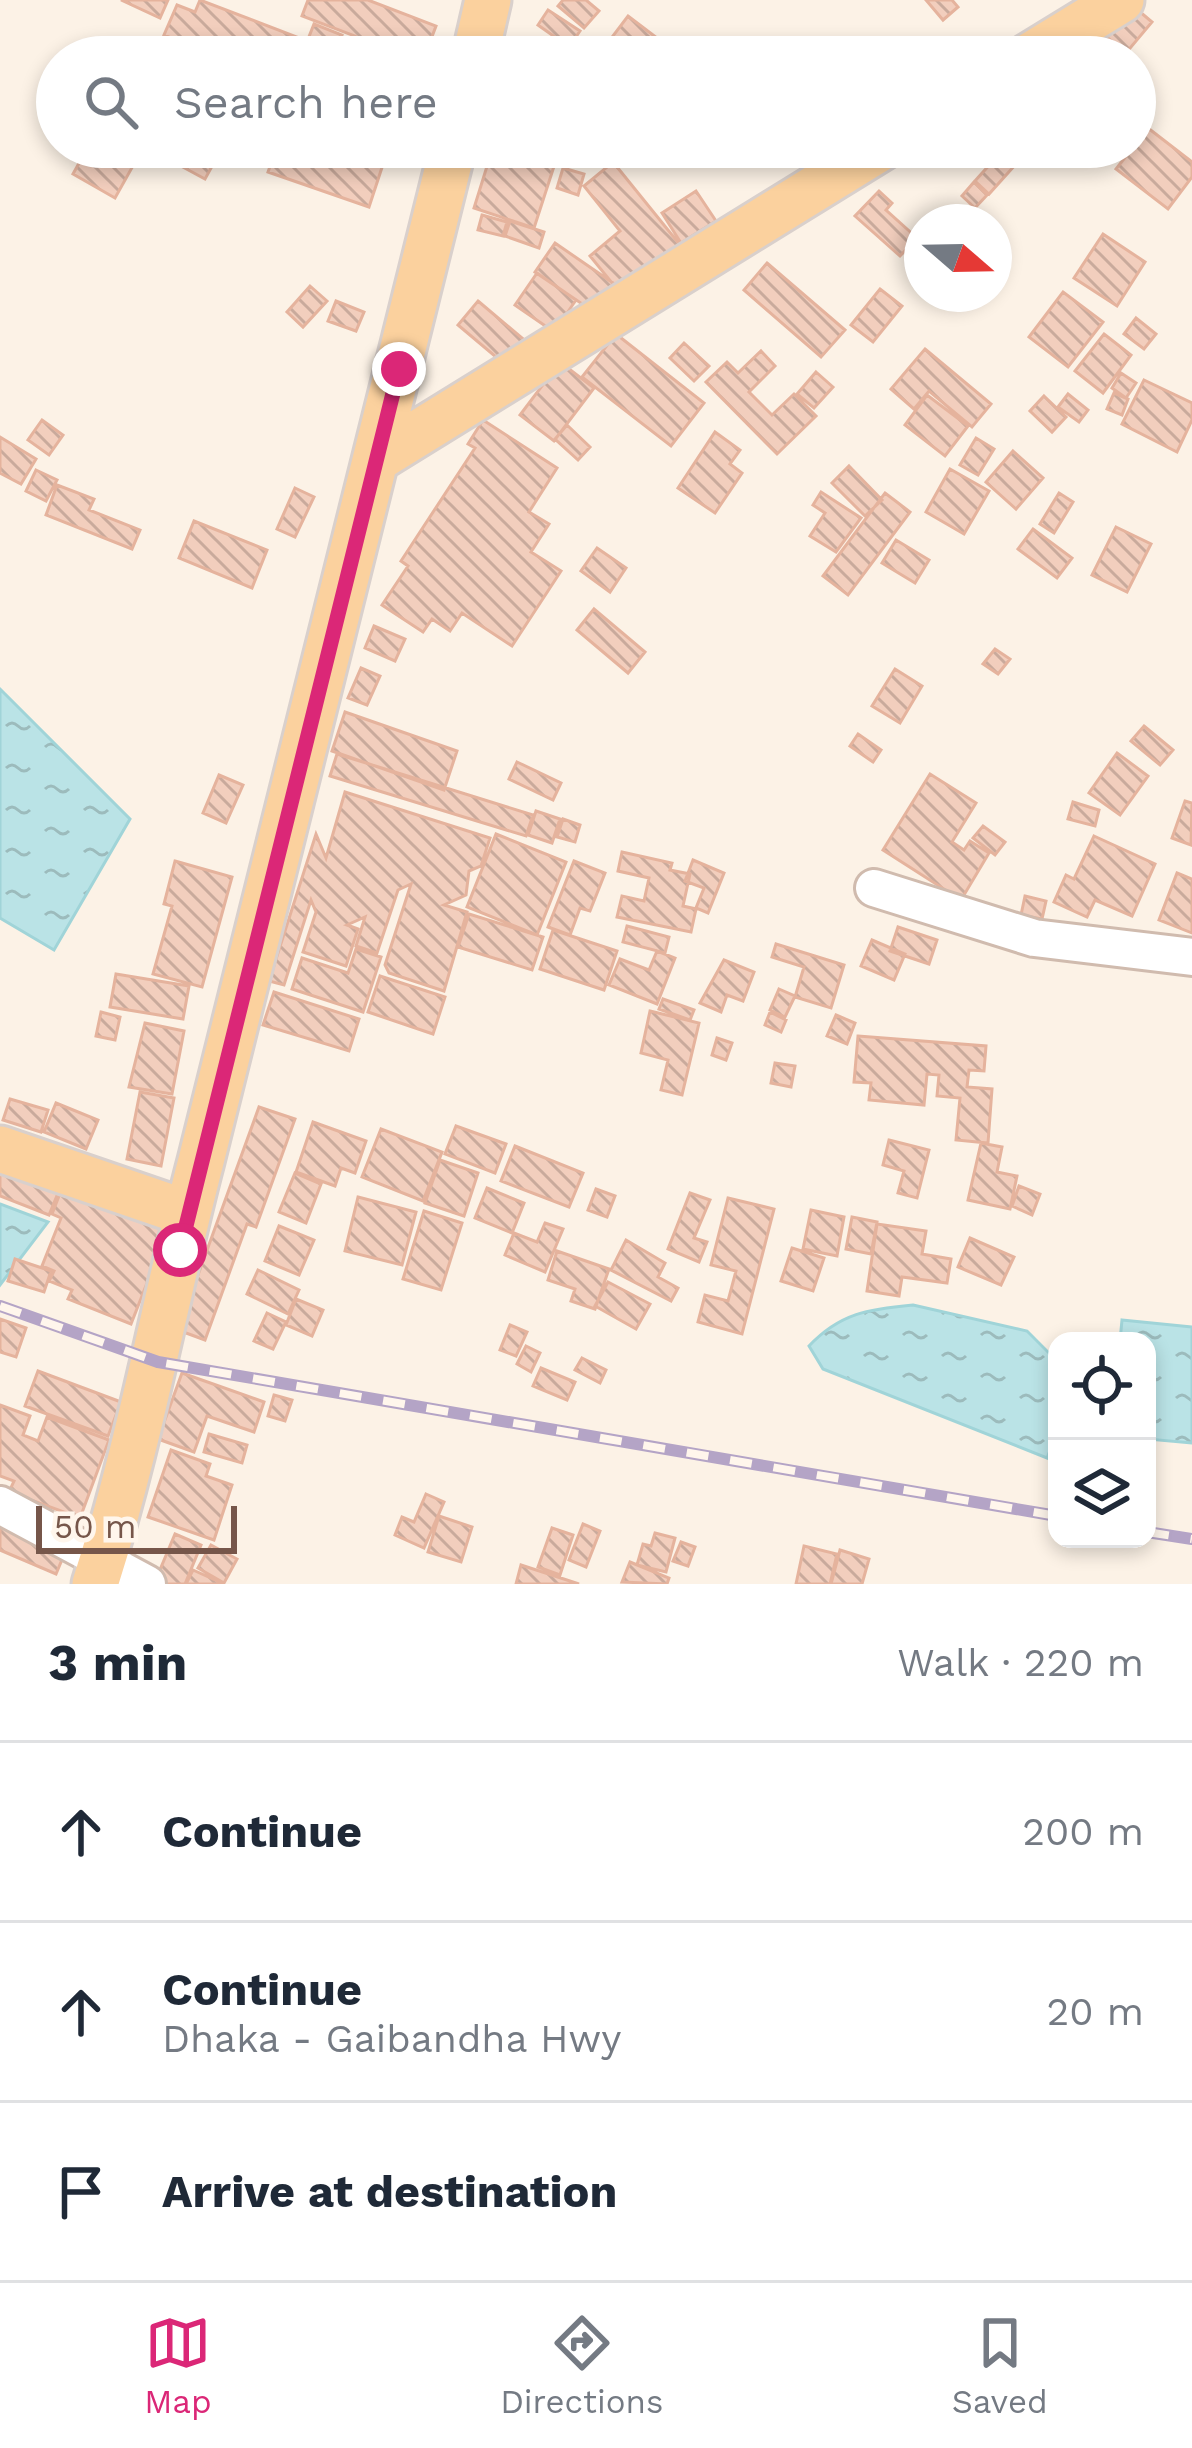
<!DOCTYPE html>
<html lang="en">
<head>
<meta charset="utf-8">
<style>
	:root { --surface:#fff; --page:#f2f2f3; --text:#1f2937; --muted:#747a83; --line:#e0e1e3; --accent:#db2777 }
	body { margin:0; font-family:"Work Sans",sans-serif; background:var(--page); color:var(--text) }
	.controls { position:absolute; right:36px; bottom:36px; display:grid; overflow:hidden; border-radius:24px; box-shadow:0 6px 18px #0003 }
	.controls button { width:108px; height:108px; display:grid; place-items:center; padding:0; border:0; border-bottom:3px solid var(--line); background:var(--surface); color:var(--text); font:60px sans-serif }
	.compass { position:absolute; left:904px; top:204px; width:108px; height:108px; border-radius:50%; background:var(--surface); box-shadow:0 6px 18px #0003; rotate:110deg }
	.scale { position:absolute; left:36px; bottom:30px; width:201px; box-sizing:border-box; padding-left:12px; border:6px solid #76564a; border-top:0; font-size:33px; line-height:42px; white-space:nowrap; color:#76564a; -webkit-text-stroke:9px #fff6ec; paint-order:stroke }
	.stop { position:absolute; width:36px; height:36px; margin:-27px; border:9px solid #db2777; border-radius:50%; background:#fff }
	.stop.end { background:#db2777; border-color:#fff; box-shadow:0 3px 12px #0008 }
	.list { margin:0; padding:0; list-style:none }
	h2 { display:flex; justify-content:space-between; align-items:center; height:156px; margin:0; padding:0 48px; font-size:51px }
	h2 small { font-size:39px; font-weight:400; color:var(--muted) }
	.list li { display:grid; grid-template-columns:78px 1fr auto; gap:36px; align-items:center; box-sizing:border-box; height:180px; padding:0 48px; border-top:3px solid var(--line) }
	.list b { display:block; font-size:45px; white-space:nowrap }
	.list p { margin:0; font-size:39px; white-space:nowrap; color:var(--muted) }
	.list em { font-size:39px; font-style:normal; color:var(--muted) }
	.icon { flex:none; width:66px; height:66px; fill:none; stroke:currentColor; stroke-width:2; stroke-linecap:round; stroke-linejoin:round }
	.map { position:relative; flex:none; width:1192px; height:1584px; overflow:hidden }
	.search { position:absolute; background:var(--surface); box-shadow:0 6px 18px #0003; left:36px; right:36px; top:36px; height:132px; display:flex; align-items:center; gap:30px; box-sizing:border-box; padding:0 42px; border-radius:66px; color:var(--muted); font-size:45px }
	.sheet { height:696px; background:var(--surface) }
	nav { display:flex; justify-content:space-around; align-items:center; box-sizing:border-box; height:168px; border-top:3px solid var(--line); background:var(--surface); font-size:33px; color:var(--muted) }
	nav a { display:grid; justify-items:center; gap:6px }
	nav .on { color:var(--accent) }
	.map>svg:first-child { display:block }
</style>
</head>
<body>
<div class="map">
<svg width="1192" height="1584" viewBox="0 0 1192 1584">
	<defs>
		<pattern id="water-ripples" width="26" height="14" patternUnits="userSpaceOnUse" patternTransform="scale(3)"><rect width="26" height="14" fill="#bae3e6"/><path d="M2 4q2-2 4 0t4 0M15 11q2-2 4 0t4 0" fill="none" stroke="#9cbbbc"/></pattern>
		<pattern id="building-back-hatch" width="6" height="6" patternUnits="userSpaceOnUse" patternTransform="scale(3)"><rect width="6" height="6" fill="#f2cebd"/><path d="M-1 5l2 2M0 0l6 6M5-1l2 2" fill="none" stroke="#c9aa9c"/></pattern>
	</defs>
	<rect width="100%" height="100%" fill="#fcf2e6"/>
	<path fill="url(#water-ripples)" stroke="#a0d4d8" stroke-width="3" d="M0,689L130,819L54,950L0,918Z
		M0,1204L48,1222L0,1285Z
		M913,1305L1027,1331L1057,1361V1433L1047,1458L823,1369L809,1346C840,1313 869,1309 913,1305Z
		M1122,1320L1192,1327V1443L1147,1439V1341H1120Z"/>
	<path fill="url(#building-back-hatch)" stroke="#e5b39d" stroke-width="3" d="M121,0H168L160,18Z
		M200,0L302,39L294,55L272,46L267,57L238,50L235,57H215L164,35L177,5L195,12Z
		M308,0H368L436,26L428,47L406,39L399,57H347L355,36L302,16Z
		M563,0H586L599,11L584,28L558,6Z
		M926,0H952L958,7L943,20Z
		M1126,0L1152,22L1126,53L1098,30Z
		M548,10L580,31L569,47L538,25Z
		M628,16L661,41L649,57H597Z
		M314,24L342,35L333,57H301Z
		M514,42L558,57H509Z
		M1148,128L1192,162V177L1168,209L1116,169Z
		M88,147H111L134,164L115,198L73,174Z
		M175,147H215L221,150L205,179L168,159Z
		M277,147H385L388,149L369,207L268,172Z
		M493,147H537L558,154L534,228L474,208Z
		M1002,151L1016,164L989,194L975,181Z
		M613,162L681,246L621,294L590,256L620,231L584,186Z
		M563,168L584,174L578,195L557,188Z
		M974,182L987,195L975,208L962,196Z
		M696,191L716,221L681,243L662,213Z
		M879,191L892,203L886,210L917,238L900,256L855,216Z
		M482,215L507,222L503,236L478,230Z
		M510,221L544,232L539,248L505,236Z
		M1103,234L1145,262L1117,306L1074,278Z
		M555,243L613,283L594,312L535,272Z
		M767,263L845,330L821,357L744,290Z
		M537,273L576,300L554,332L515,305Z
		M310,286L327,301L303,327L287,312Z
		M880,289L902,306L873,342L851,325Z
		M1063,292L1103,322L1068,367L1029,337Z
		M336,301L364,312L356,331L328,321Z
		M478,301L535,349L515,373L458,325Z
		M1136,318L1156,334L1144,349L1124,334Z
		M616,334L704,403L671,446L582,377Z
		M1104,334L1131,355L1103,393L1075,371Z
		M684,343L709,366L694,381L670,358Z
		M925,349L991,404L972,427L929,391L914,409L891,389Z
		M761,351L775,366L749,392L772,415L794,394L816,416L777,454L706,382L727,362L738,373Z
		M560,362L594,388L554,441L520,415Z
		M816,372L833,387L814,408L797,394Z
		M1121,373L1136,383L1126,398L1112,388Z
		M1144,380L1192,403V420L1177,452L1122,424Z
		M1114,393L1128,399L1122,415L1107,409Z
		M1068,394L1088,410L1079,422L1058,407Z
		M927,395L968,426L945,456L905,425Z
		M1044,396L1066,417L1052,432L1030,411Z
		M42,420L63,435L49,455L28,440Z
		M483,420L557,468L529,512L549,524L531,552L561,571L512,646L462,613L450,631L432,619L423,632L382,605L408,566L401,561L475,448L468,444Z
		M567,425L590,447L578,460L555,439Z
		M715,432L740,450L730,464L742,473L715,513L678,488Z
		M0,437L36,459L21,484L0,473Z
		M976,438L994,449L978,475L960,465Z
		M1013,451L1043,478L1016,509L986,482Z
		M849,466L882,500L865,516L832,483Z
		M950,469L989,491L964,534L926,512Z
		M36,470L57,480L46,501L26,491Z
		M57,485L94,499L89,510L140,530L132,549L46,515Z
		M295,488L314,497L295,537L277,529Z
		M821,492L861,518L836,552L810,536L825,513L813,505Z
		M885,493L910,512L848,595L823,576Z
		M1059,493L1073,502L1054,533L1040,524Z
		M194,521L267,550L252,588L179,558Z
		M1116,527L1151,544L1127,592L1092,575Z
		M1033,529L1072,558L1057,578L1018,549Z
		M896,540L929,560L915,583L882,563Z
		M597,548L626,568L610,592L581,571Z
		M594,609L645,652L628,673L577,630Z
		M374,626L405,639L395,661L365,648Z
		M995,649L1010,659L998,674L983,664Z
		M361,668L380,676L367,705L348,698Z
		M895,669L922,686L900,723L872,706Z
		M345,712L457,751L444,790L332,751Z
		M1144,726L1173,750L1160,765L1131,741Z
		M858,734L881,750L873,762L850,746Z
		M1117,753L1148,776L1120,815L1089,793Z
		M337,754L533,815L526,836L330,776Z
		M517,762L561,783L553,800L509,779Z
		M930,774L976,803L952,842L964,850L970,841L989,853L961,900L883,850Z
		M219,775L243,785L226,823L203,813Z
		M345,792L490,838L481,866L469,871L466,895L444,905L467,912L444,991L389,973L385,965L411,884L398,890L377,953L356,946L365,917L347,925L358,929L346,966L303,952L316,912L311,900L284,985L269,981L316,834L326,858Z
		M1185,801L1192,803L1191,845L1172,838Z
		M1073,802L1099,810L1095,826L1068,819Z
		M536,811L560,819L552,843L528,835Z
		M563,819L580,825L575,842L557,837Z
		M983,826L1005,842L995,855L973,838Z
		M496,834L566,862L537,935L467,907Z
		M1094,836L1155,864L1132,916L1095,900L1087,917L1054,902L1066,875L1074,879Z
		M622,852L672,863L670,870L690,874L683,906L696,909L691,932L617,917L622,896L644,901L649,878L618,871Z
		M693,860L724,873L708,913L696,908L704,888L685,881Z
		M175,861L232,877L202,987L153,974L172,906L164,904Z
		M574,861L605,873L590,911L580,908L570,935L548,927Z
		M1177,873L1192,879V933L1159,920Z
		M1025,896L1046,901L1042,919L1021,915Z
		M469,914L543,937L532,970L458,947Z
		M627,926L669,937L665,953L623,942Z
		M898,927L937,940L929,964L890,951Z
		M553,930L617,951L604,990L540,969Z
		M872,940L905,954L894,980L861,966Z
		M776,944L844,965L831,1008L795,997L804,967L772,957Z
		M356,949L381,957L363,1012L292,989L302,958L348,973Z
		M657,951L675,958L657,1004L609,985L620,959L649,970Z
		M724,960L754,972L743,1001L727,995L721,1012L700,1003Z
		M116,974L189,986L183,1019L110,1007Z
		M380,976L445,997L433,1034L368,1012Z
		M779,989L795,996L785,1017L770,1010Z
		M274,992L359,1019L349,1051L263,1025Z
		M663,999L694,1010L690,1020L659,1009Z
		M650,1011L699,1023L682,1095L661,1090L668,1060L641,1053Z
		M101,1012L120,1017L115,1040L96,1036Z
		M770,1012L786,1020L781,1032L765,1025Z
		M836,1015L855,1023L847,1044L827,1036Z
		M145,1023L184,1031L172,1094L129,1087Z
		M858,1036L986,1046L984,1071L969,1070L967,1087L992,1089L988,1143L956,1140L960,1098L937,1096L939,1075L927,1074L924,1105L869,1100L871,1083L854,1082Z
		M717,1038L732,1043L726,1060L712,1055Z
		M775,1063L795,1066L791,1087L771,1083Z
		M140,1092L174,1098L161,1166L127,1159Z
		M10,1099L48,1110L41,1132L3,1120Z
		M56,1103L98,1120L86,1149L44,1132Z
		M259,1107L295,1119L256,1227L247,1224L205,1340L178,1330Z
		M313,1122L366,1141L355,1173L341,1168L335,1186L296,1172Z
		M456,1126L506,1144L495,1173L445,1154Z
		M381,1129L442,1152L423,1201L362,1177Z
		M889,1140L929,1150L917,1198L898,1193L904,1171L883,1165Z
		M981,1143L1002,1147L997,1172L1017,1176L1010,1209L968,1200Z
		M515,1146L583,1173L569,1207L501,1181Z
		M0,1157L63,1181L49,1215L0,1196Z
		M440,1160L478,1173L464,1216L425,1203Z
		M295,1173L321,1184L306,1223L279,1212Z
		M66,1178L172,1219L131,1324L68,1299L72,1290L49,1281L54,1271L42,1266L61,1218L52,1214Z
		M1019,1186L1040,1194L1032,1215L1012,1206Z
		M487,1188L524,1203L512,1233L475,1218Z
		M596,1189L615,1196L607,1217L588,1210Z
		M690,1193L710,1200L694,1238L707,1242L699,1262L668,1249Z
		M358,1197L416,1212L402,1265L345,1251Z
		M728,1198L774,1209L742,1334L698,1322L705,1295L728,1301L736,1271L711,1265Z
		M811,1210L844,1217L837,1256L803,1249Z
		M424,1211L462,1223L441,1290L403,1279Z
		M852,1217L877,1222L871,1254L846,1249Z
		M545,1223L563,1229L545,1272L505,1255L514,1233L537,1242Z
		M877,1224L926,1231L922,1254L951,1259L947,1283L902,1277L899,1296L867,1291Z
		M279,1226L314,1240L299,1275L265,1261Z
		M970,1238L1014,1257L1001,1285L958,1267Z
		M626,1240L665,1263L658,1277L678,1288L671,1301L611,1270Z
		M792,1248L824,1258L813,1291L781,1281Z
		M557,1251L609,1269L595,1309L571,1301L575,1289L548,1280Z
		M15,1259L51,1271L44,1292L8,1281Z
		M258,1270L299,1290L288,1314L247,1294Z
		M608,1282L650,1304L636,1329L595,1306Z
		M296,1299L323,1310L312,1336L286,1325Z
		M267,1313L286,1322L273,1349L254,1341Z
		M0,1319L26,1328L16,1357L0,1352Z
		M510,1325L527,1332L516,1356L500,1350Z
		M526,1346L540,1353L531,1372L517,1364Z
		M582,1358L606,1370L600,1383L575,1370Z
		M541,1368L575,1382L567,1400L533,1386Z
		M38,1371L121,1402L108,1436L25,1406Z
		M182,1373L264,1402L254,1432L207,1416L194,1452L158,1439Z
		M274,1395L292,1400L285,1421L268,1416Z
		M0,1405L30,1416L23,1435L38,1441L47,1417L109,1440L80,1518L9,1492L14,1481L0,1476Z
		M209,1434L247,1445L242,1463L204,1452Z
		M171,1450L210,1464L206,1476L232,1485L214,1540L148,1517Z
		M426,1494L444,1502L424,1548L395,1535L402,1517L414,1522Z
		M439,1516L472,1527L461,1562L428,1552Z
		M0,1522L66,1550L56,1574L0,1550Z
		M583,1524L600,1531L586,1567L569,1560Z
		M552,1528L573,1535L560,1575L538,1567Z
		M655,1533L675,1538L666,1572L637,1565L643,1544L651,1546Z
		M175,1534L201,1545L185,1584H154Z
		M681,1542L695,1547L688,1566L673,1561Z
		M211,1545L237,1559L224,1583L198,1568Z
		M804,1546L837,1554L830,1584H796Z
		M840,1550L869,1559L862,1584H831Z
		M630,1562L669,1578L667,1584L622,1582Z
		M521,1565L579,1584H516Z
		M193,1570L222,1583L221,1584H186Z"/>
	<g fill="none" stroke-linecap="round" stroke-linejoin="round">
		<defs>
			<path id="minor" d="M874,888L1034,938L1192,957
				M0,1505L147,1584"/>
			<path id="major" d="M475,57L488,0
				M1028,57L1121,0
				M378,458L882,147
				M0,1149L187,1213
				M95,1584C140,1445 164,1302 201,1161C287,824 371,486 453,147"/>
		</defs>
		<use href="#minor" stroke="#d0bbae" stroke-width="42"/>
		<use href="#major" stroke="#d9d0cc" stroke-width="51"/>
		<use href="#minor" stroke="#fff" stroke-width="36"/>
		<use href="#major" stroke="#fbd19e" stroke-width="45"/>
		<defs>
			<path id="rail" d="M0,1306L158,1362L1057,1516
				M1147,1532L1192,1539"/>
		</defs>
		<use href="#rail" stroke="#b4a4c6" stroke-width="12"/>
		<use href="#rail" stroke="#fff6ec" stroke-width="8" stroke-dasharray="22" stroke-linecap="butt"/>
	</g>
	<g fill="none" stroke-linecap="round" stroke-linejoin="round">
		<path stroke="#db2777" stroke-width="15" d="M180,1250L399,369"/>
	</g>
</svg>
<div class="controls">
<button><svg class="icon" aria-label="locate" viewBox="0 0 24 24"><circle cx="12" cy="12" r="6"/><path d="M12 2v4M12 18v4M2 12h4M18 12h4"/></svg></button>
<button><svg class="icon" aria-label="layers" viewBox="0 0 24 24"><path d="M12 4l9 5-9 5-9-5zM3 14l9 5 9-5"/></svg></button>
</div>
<svg class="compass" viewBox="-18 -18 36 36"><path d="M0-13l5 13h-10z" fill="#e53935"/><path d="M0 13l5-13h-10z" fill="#747a83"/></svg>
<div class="scale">50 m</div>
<div class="stop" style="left:180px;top:1250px"></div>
<div class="stop end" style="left:399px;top:369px"></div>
<div class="search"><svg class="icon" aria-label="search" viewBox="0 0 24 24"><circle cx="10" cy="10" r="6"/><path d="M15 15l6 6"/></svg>Search here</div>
</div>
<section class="sheet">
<h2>3 min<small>Walk · 220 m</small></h2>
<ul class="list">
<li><svg class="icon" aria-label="ahead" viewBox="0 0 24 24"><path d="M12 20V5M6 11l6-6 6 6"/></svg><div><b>Continue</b></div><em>200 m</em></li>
<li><svg class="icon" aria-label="ahead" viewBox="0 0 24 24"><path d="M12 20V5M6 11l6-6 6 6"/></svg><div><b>Continue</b><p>Dhaka - Gaibandha Hwy</p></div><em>20 m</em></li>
<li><svg class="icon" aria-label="arrive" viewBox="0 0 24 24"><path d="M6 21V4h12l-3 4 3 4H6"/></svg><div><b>Arrive at destination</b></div></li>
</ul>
</section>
<nav>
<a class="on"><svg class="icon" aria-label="map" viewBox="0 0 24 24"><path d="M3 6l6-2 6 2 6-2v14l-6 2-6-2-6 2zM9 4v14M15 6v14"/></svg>Map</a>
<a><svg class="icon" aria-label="directions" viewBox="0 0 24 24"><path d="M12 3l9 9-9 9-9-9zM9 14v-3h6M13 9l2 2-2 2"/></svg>Directions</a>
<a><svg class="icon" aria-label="saved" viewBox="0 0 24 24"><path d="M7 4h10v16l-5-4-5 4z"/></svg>Saved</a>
</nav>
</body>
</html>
